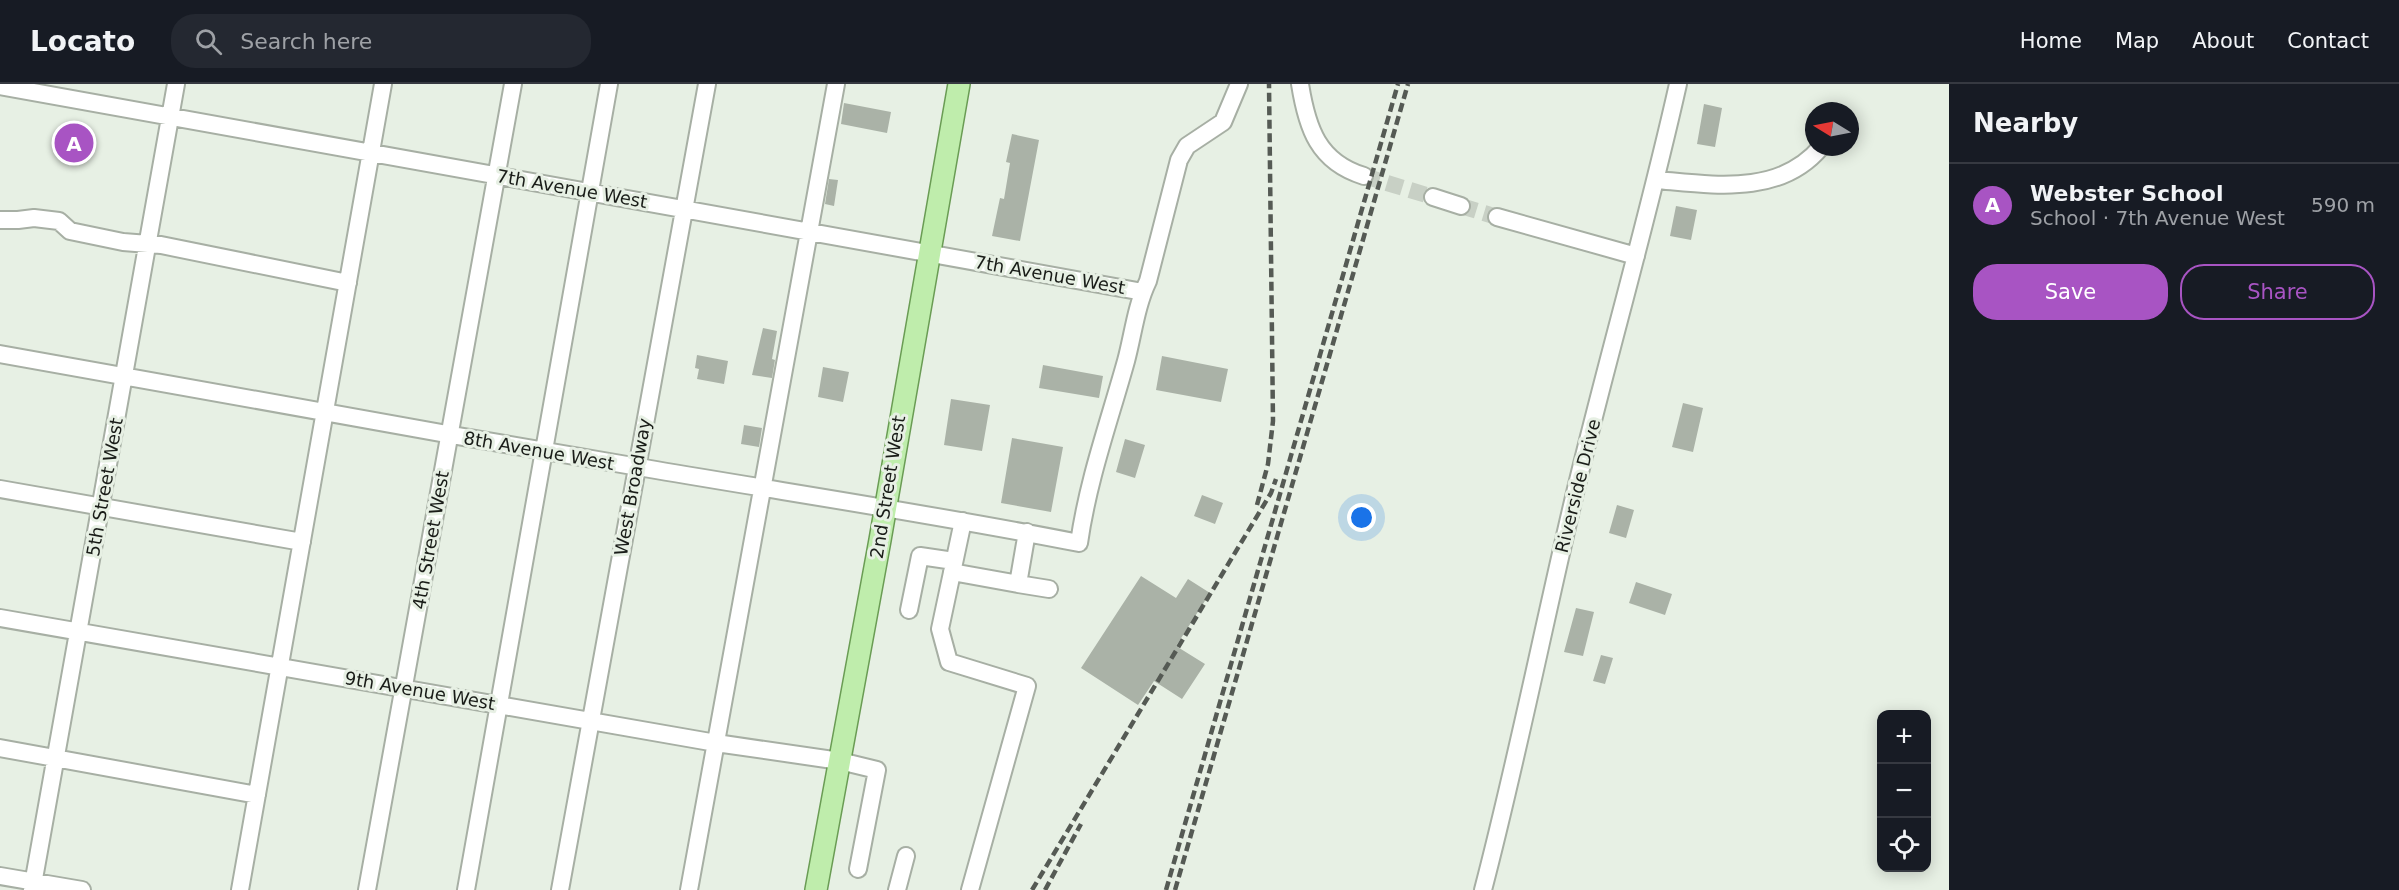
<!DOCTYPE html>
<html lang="en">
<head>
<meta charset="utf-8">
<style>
	:root { --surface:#171b24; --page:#242831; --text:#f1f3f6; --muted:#9ea1a6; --line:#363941; --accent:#a854c3 }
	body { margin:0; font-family:"DejaVu Sans",sans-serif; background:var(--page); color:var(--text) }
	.controls { position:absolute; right:18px; bottom:18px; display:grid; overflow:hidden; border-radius:12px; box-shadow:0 3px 15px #0003 }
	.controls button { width:54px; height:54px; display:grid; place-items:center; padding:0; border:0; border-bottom:2px solid var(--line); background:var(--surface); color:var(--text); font:30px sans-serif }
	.compass { position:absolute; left:1805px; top:18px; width:54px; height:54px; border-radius:50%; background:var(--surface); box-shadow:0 3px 15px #0003; rotate:280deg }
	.you { position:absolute; left:1362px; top:434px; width:21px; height:21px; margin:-15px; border:4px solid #fff; border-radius:50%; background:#1a73e8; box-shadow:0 0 0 9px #1a73e833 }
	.badge { display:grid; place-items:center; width:39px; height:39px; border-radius:50%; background:var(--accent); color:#fff; font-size:20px; font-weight:700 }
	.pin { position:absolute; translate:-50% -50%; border:3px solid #fff; box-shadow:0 2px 6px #0006 }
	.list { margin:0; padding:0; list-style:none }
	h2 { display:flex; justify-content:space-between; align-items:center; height:78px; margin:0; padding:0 24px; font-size:26px }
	h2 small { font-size:20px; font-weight:400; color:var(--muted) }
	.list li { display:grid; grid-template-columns:39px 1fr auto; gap:18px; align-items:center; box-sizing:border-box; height:84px; padding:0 24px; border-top:2px solid var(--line) }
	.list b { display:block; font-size:22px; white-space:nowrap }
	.list p { margin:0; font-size:20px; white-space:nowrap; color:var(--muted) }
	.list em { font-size:20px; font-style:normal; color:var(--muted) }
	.actions { display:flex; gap:12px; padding:18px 24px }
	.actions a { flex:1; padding:14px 0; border:2px solid var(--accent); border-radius:24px; text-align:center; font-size:21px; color:var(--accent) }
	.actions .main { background:var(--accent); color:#fff }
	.icon { flex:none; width:33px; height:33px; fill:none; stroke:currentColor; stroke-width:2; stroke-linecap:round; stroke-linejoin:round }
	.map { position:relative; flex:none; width:1949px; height:806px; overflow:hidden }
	header { display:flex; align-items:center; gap:36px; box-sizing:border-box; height:84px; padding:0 30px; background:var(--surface); border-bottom:2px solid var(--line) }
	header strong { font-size:28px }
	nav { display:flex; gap:33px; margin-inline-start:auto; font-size:21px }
	.search { width:420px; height:54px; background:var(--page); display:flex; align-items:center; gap:15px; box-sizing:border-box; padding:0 21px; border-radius:24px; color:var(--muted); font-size:22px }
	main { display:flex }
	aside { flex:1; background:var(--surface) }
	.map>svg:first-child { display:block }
</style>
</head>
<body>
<header>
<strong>Locato</strong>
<div class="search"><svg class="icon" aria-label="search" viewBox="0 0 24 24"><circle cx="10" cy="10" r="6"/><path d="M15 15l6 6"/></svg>Search here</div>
<nav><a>Home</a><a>Map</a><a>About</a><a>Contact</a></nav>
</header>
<main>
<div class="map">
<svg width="1949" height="806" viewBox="0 0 1949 806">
	<rect width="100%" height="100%" fill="#e7f0e4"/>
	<path fill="#aab2a7" d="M844,19L891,28L887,49L841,40Z
		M1704,20L1722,24L1715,63L1697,60Z
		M1012,50L1039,56L1020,157L992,152L1000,114L1004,115L1010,79L1006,78Z
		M829,95L838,96L834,122L825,120Z
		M1676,122L1697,126L1691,156L1670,152Z
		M763,244L777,247L772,275L775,276L772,294L752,291Z
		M697,271L728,277L724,300L697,295L699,285L695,284Z
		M1162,272L1228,285L1221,318L1156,306Z
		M1043,281L1103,292L1099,314L1039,304Z
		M823,283L849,288L843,318L818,313Z
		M951,315L990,321L982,367L944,361Z
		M1683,319L1703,324L1693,368L1672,363Z
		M744,341L762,344L759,363L741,360Z
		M1012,354L1063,363L1051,428L1001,419Z
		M1125,355L1145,361L1135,394L1116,388Z
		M1202,411L1223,419L1215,440L1194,432Z
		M1617,421L1634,426L1626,454L1609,449Z
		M1141,492L1176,514L1188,495L1210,509L1176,562L1205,580L1182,615L1154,597L1138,621L1081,584Z
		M1636,498L1672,510L1665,531L1629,519Z
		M1576,524L1594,528L1583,572L1564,568Z
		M1601,571L1613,574L1605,600L1593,597Z"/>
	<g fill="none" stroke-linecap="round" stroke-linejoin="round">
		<path stroke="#c8d0c5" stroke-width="16" stroke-dasharray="16 8" stroke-linecap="butt" d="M1364,92L1433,113
			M1461,122L1497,133"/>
		<defs>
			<path id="minor" d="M1300,0C1307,44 1318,78 1364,92
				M0,2L1143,208
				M1657,96C1714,101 1780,112 1821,63
				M1433,113L1461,122
				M1497,133L1636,172
				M0,136H18L34,134L59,137L70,147L123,158L161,161L348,199
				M0,270C218,310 437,349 656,386C797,410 938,431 1079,459C1088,396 1109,338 1126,277C1133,251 1136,222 1148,197L1179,76L1187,62L1223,38L1239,0
				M0,405L302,458
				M963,437L940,545L949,578L1027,602L970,806
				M952,488L1018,500L1027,448
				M1018,500L1049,505
				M909,526L920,472L954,477
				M0,534L716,659L840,677L877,686L858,785
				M0,664L257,711
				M0,792L82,806
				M32,806L176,0
				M240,806L383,0
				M367,806L513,0
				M466,806L609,0
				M560,806L707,0
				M689,806L836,0
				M897,806L906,772
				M1483,806C1517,676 1543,544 1574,413C1607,275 1647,139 1678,0"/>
			<path id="major" d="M816,806L880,456L959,0"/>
		</defs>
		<use href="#minor" stroke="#a7afa4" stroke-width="20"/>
		<use href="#major" stroke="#6a9c54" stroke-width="24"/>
		<use href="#minor" stroke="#fff" stroke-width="16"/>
		<use href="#major" stroke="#bfedac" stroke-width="21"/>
		<path stroke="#555a54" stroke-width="4.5" stroke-dasharray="9 4.5" stroke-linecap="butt" d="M1257,421L1268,380L1273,337L1269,0
			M1032,806L1271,409L1276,395
			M1045,806L1081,740
			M1166,806L1398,0
			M1175,806L1408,0"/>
	</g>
	<g text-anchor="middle" stroke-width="6" stroke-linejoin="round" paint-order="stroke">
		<g font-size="18" fill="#191c18" stroke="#e7f0e4">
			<text transform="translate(572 105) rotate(10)" y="6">7th Avenue West</text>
			<text transform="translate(1050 191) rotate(10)" y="6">7th Avenue West</text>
			<text transform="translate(539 367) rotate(10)" y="6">8th Avenue West</text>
			<text transform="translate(1578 402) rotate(-76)" y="6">Riverside Drive</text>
			<text transform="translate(105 403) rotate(-80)" y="6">5th Street West</text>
			<text transform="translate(633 403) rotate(-80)" y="6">West Broadway</text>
			<text transform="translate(888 403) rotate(-81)" y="6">2nd Street West</text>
			<text transform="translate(431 456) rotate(-80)" y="6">4th Street West</text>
			<text transform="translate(420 607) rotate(10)" y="6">9th Avenue West</text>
		</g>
	</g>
</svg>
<div class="controls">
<button>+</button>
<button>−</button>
<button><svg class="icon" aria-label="locate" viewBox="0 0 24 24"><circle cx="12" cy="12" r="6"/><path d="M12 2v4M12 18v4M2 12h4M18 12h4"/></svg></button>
</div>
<svg class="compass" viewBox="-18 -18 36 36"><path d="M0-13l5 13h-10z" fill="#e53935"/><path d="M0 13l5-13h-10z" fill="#9ea1a6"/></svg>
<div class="you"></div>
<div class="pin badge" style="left:74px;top:59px">A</div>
</div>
<aside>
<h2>Nearby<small></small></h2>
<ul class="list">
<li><span class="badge">A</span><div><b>Webster School</b><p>School · 7th Avenue West</p></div><em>590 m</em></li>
</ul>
<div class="actions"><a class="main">Save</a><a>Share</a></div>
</aside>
</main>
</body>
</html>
